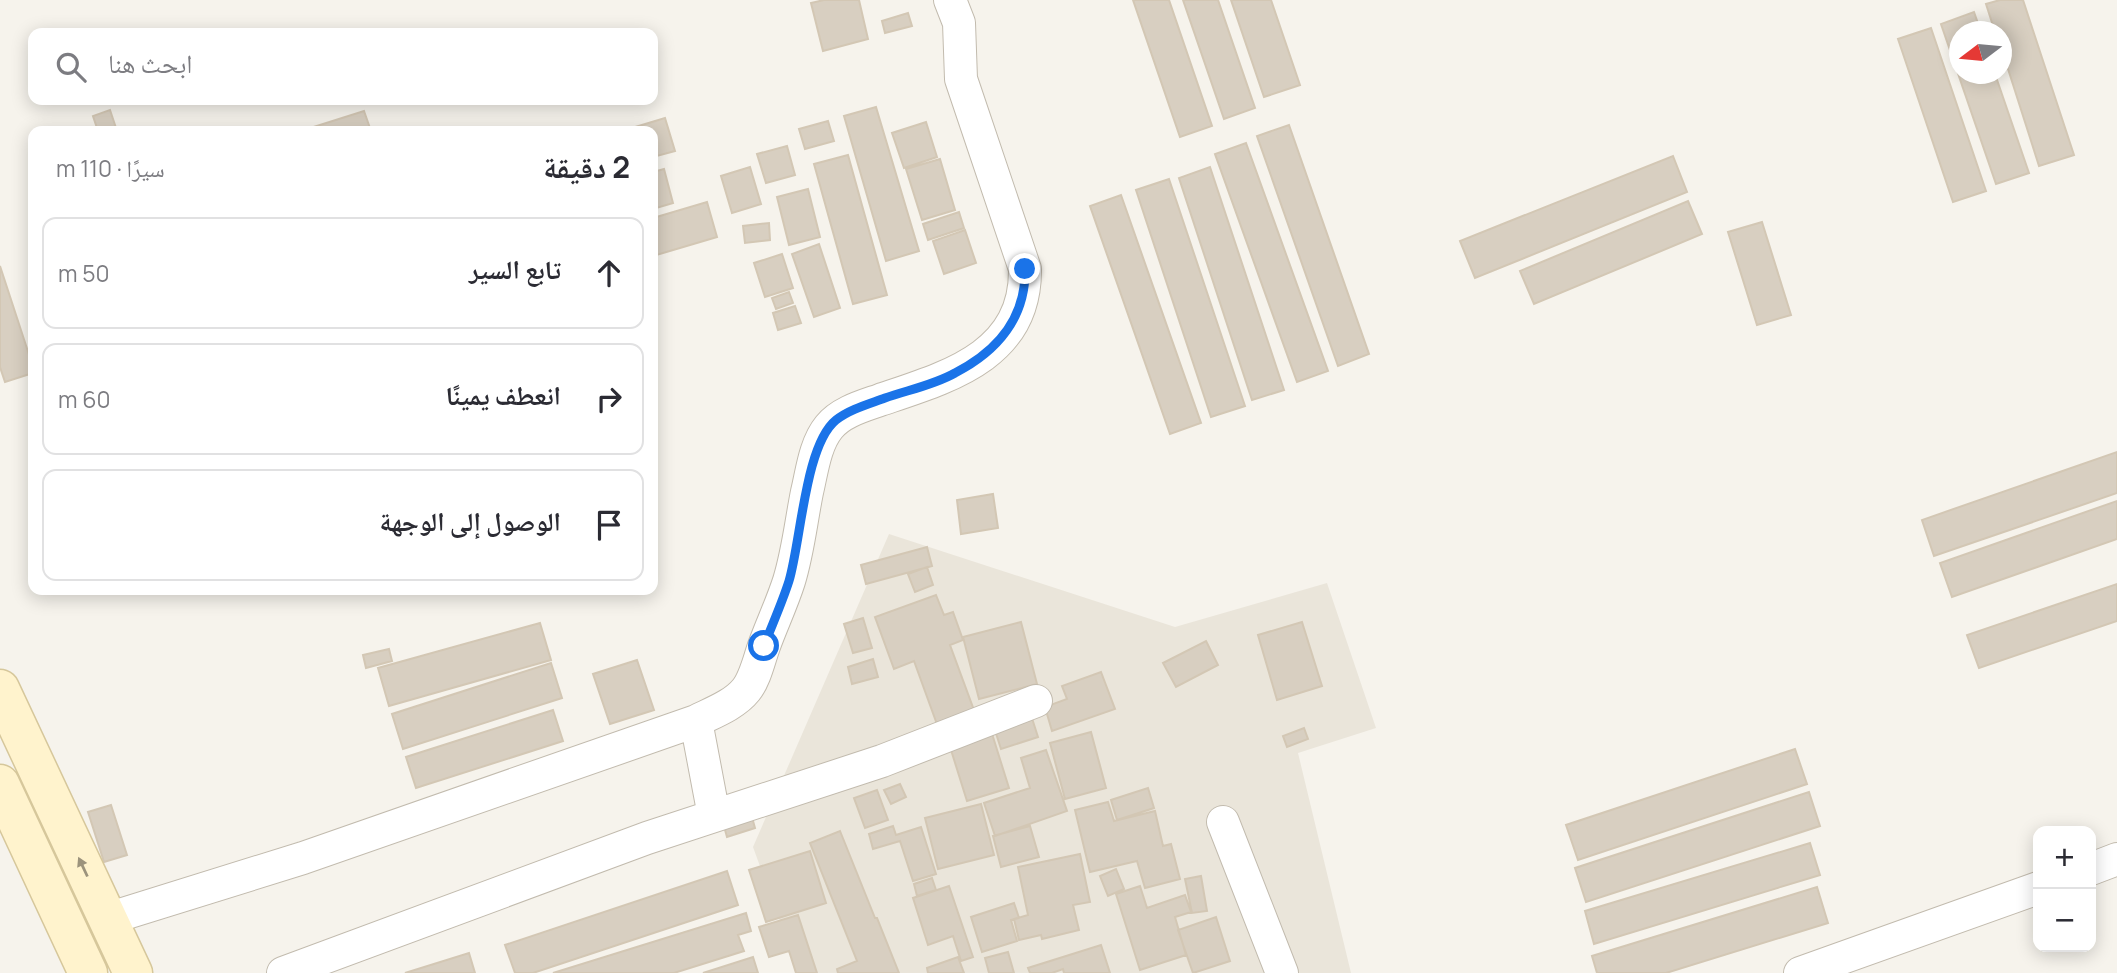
<!DOCTYPE html>
<html lang="ar">
<head>
<meta charset="utf-8">
<style>
	:root { --surface:#fff; --page:#f7f7f7; --text:#2b2b33; --muted:#7c7c81; --line:#e1e1e2 }
	body { margin:0; font-family:Manrope,"Noto Naskh Arabic",sans-serif; background:var(--page); color:var(--text); direction:rtl }
	.controls { position:absolute; right:21px; bottom:21px; display:grid; overflow:hidden; border-radius:14px; box-shadow:0 4px 18px #0003 }
	.controls button { width:63px; height:63px; display:grid; place-items:center; padding:0; border:0; border-bottom:2px solid var(--line); background:var(--surface); color:var(--text); font:35px sans-serif }
	.compass { position:absolute; left:1949px; top:21px; width:63px; height:63px; border-radius:50%; background:var(--surface); box-shadow:0 4px 18px #0003; rotate:254deg }
	.stop { position:absolute; width:21px; height:21px; margin:-16px; border:5px solid #1a73e8; border-radius:50%; background:#fff }
	.stop.end { background:#1a73e8; border-color:#fff; box-shadow:0 2px 7px #0008 }
	.list { margin:0; padding:0; list-style:none }
	h2 { display:flex; justify-content:space-between; align-items:center; height:91px; margin:0; padding:0 28px; font-size:30px }
	h2 small { font-size:23px; font-weight:400; color:var(--muted) }
	.list li { display:grid; grid-template-columns:46px 1fr auto; gap:21px; align-items:center; box-sizing:border-box; height:112px; margin:0 14px 14px; padding:0 14px; border:2px solid var(--line); border-radius:14px }
	.list b { display:block; font-size:26px; white-space:nowrap }
	.list em { font-size:23px; font-style:normal; color:var(--muted) }
	.icon { flex:none; width:38px; height:38px; fill:none; stroke:currentColor; stroke-width:2; stroke-linecap:round; stroke-linejoin:round }
	.map { position:relative; flex:none; width:2117px; height:973px; overflow:hidden; direction:ltr }
	.search { position:absolute; background:var(--surface); box-shadow:0 4px 18px #0003; left:28px; top:28px; width:630px; height:77px; display:flex; align-items:center; gap:18px; box-sizing:border-box; padding:0 24px; border-radius:14px; color:var(--muted); font-size:26px }
	.panel { position:absolute; background:var(--surface); box-shadow:0 4px 18px #0003; left:28px; top:126px; width:630px; height:469px; border-radius:14px; direction:rtl }
	.map>svg:first-child { display:block }
</style>
</head>
<body>
<div class="map">
<svg width="2117" height="973" viewBox="0 0 2117 973">
	<rect width="100%" height="100%" fill="#f6f3ec"/>
	<path fill="#eae5da" d="M889,534L1175,627L1327,583L1376,728L1298,753L1351,973H799L753,847Z"/>
	<path fill="#d8cfc1" stroke="#d3c7b4" stroke-width="2" d="M824,0H859L868,39L823,51L811,3Z
		M1133,0H1169L1212,126L1180,137Z
		M1183,0H1218L1255,108L1224,119Z
		M1231,0H1271L1300,85L1264,97Z
		M2000,0H2023L2074,155L2039,166L2002,50V32H1995L1986,4Z
		M1974,12L1981,32H1960V74H1995L2029,173L1996,184L1941,24Z
		M908,13L912,26L885,33L882,21Z
		M1931,28L1986,191L1953,202L1898,39Z
		M876,107L919,251L886,261L844,116Z
		M110,110L117,131H98L93,116Z
		M364,111L371,131H301Z
		M665,118L675,151L653,157V131H622Z
		M828,121L834,141L805,149L799,129Z
		M926,122L937,157L904,168L892,133Z
		M1289,125L1369,354L1338,366L1257,136Z
		M1246,143L1328,371L1297,382L1215,154Z
		M787,146L795,175L766,183L757,154Z
		M848,155L887,295L853,304L814,164Z
		M1673,156L1687,192L1475,278L1460,241Z
		M940,159L955,210L922,220L906,169Z
		M750,167L761,204L732,213L721,176Z
		M1210,167L1284,390L1252,400L1179,178Z
		M664,169L673,203L653,209V172Z
		M1169,179L1245,406L1211,417L1136,190Z
		M808,189L820,237L789,245L777,197Z
		M1121,195L1201,423L1170,434L1090,206Z
		M1688,201L1702,234L1534,304L1520,271Z
		M707,202L717,237L653,256V218Z
		M959,212L964,228L928,240L923,224Z
		M1762,222L1791,315L1757,325L1728,232Z
		M769,223L770,240L745,243L743,226Z
		M965,230L976,263L944,274L933,241Z
		M819,244L840,308L814,317L792,254Z
		M782,254L793,288L765,297L754,263Z
		M0,266L33,367V373L5,382L0,367Z
		M789,292L793,303L776,309L772,298Z
		M795,306L801,323L778,330L773,313Z
		M2117,452V493L1934,556L1922,520Z
		M993,494L998,528L961,534L957,500Z
		M2117,501V539L1952,597L1940,563Z
		M927,547L932,566L866,584L861,565Z
		M927,567L933,585L915,592L908,574Z
		M2117,584V621L1979,668L1967,635Z
		M936,595L944,615L953,612L963,640L950,645L975,713L938,727L914,661L894,669L875,617Z
		M863,618L872,648L853,653L844,624Z
		M1021,622L1037,684L979,699L963,637Z
		M1302,622L1322,686L1277,700L1258,635Z
		M540,623L551,660L389,706L378,668Z
		M1206,641L1218,665L1176,687L1163,663Z
		M389,649L392,661L366,668L363,655Z
		M873,659L878,677L852,684L848,667Z
		M637,660L654,710L610,724L593,674Z
		M551,663L562,698L403,749L392,714Z
		M1101,672L1115,709L1052,731L1045,707L1067,699L1062,686Z
		M553,710L563,741L416,788L406,757Z
		M1030,712L1038,737L1001,749L993,724Z
		M988,721L1009,788L967,801L946,734Z
		M1304,728L1308,739L1287,747L1283,736Z
		M1091,732L1106,788L1065,799L1050,743Z
		M1795,749L1807,784L1578,860L1566,825Z
		M1046,750L1067,811L995,836L984,803L1030,788L1021,758Z
		M900,784L906,797L891,804L884,790Z
		M1148,788L1154,808L1117,820L1111,800Z
		M877,790L888,820L865,828L854,798Z
		M1809,792L1820,826L1586,902L1575,868Z
		M1108,802L1114,821L1155,811L1163,846L1171,844L1180,879L1145,888L1137,861L1090,872L1075,810Z
		M981,804L994,855L938,869L925,818Z
		M111,805L127,855L104,862L88,812Z
		M750,810L755,828L727,837L722,819Z
		M893,826L896,835L921,827L936,874L913,881L900,841L873,849L869,834Z
		M1030,826L1039,857L1001,867L993,836Z
		M840,831L875,918H877L899,973H838L837,969L857,961L810,843Z
		M1810,843L1820,875L1594,944L1585,911Z
		M810,851L826,903L766,922L749,870Z
		M1080,854L1090,902L1073,905L1079,930L1042,939L1041,935L1019,940L1014,919L1028,915L1018,867Z
		M1116,869L1124,889L1108,896L1100,876Z
		M727,871L738,905L533,973H515L505,945Z
		M1201,876L1207,911L1192,913L1185,879Z
		M932,878L936,890L917,896L914,884Z
		M949,886L973,957L961,961L953,936L928,945L913,898Z
		M1140,886L1147,908L1185,895L1191,912L1175,917L1186,955L1140,970L1116,894Z
		M1817,887L1828,923L1666,973H1597L1592,956Z
		M1014,903L1019,918L1011,920L1017,941L982,952L971,917Z
		M746,913L751,931L738,935L744,951L674,973H553Z
		M798,915L817,973H796L789,951L769,957L759,927Z
		M1216,917L1230,961L1193,973L1178,930Z
		M1101,945L1110,973H1064L1063,969L1052,973H1030L1028,968Z
		M1008,952L1014,973H989L985,958Z
		M469,953L475,973H405Z
		M753,957L758,973H703Z
		M958,957L964,973H928L927,968Z"/>
	<g fill="none" stroke-linecap="round" stroke-linejoin="round">
		<defs>
			<path id="street" d="M714,816L696,721C712,713 734,705 746,690C755,679 759,660 764,646C772,624 782,603 789,581C798,552 801,522 807,492C812,471 815,444 829,427C841,412 863,406 880,400C948,377 1026,356 1025,269L961,79L959,23L950,0
				M1223,822L1282,973
				M2091,869L2117,859
				M107,919L303,858L696,721
				M283,973L647,838L882,761L1036,701
				M1800,973L2038,888"/>
			<path id="secondary" d="M0,689L133,973
				M0,784L88,973"/>
		</defs>
		<use href="#street" stroke="#c2bbae" stroke-width="34"/>
		<use href="#secondary" stroke="#d6c79b" stroke-width="41"/>
		<use href="#street" stroke="#fff" stroke-width="32"/>
		<use href="#secondary" stroke="#fff3cd" stroke-width="38"/>
	</g>
	<defs><path id="oneway-solid" d="M-6-.8H1V-3.2L6.5 0L1 3.2V.8H-6Z" transform="scale(1.75)"/></defs>
	<use fill="#9c937c" href="#oneway-solid" transform="translate(83 867) rotate(-115)"/>
	<g fill="none" stroke-linecap="round" stroke-linejoin="round">
		<path stroke="#1a73e8" stroke-width="9" d="M764,646C772,625 782,603 789,581C801,541 805,445 836,420C850,409 869,404 885,398C908,390 934,385 955,373C998,351 1026,317 1025,269"/>
	</g>
</svg>
<div class="controls">
<button>+</button>
<button>−</button>
</div>
<svg class="compass" viewBox="-18 -18 36 36"><path d="M0-13l5 13h-10z" fill="#e53935"/><path d="M0 13l5-13h-10z" fill="#7c7c81"/></svg>
<div class="stop" style="left:764px;top:646px"></div>
<div class="stop end" style="left:1025px;top:269px"></div>
<div class="search"><svg class="icon" aria-label="search" viewBox="0 0 24 24"><circle cx="10" cy="10" r="6"/><path d="M15 15l6 6"/></svg>ابحث هنا</div>
<section class="panel">
<h2>2 دقيقة<small>سيرًا · 110 m</small></h2>
<ul class="list">
<li><svg class="icon" aria-label="ahead" viewBox="0 0 24 24"><path d="M12 20V5M6 11l6-6 6 6"/></svg><div><b>تابع السير</b></div><em>50 m</em></li>
<li><svg class="icon" aria-label="right" viewBox="0 0 24 24"><path d="M7 20v-9h11M14 6l5 5-5 5"/></svg><div><b>انعطف يمينًا</b></div><em>60 m</em></li>
<li><svg class="icon" aria-label="arrive" viewBox="0 0 24 24"><path d="M6 21V4h12l-3 4 3 4H6"/></svg><div><b>الوصول إلى الوجهة</b></div></li>
</ul>
</section>
</div>
</body>
</html>
